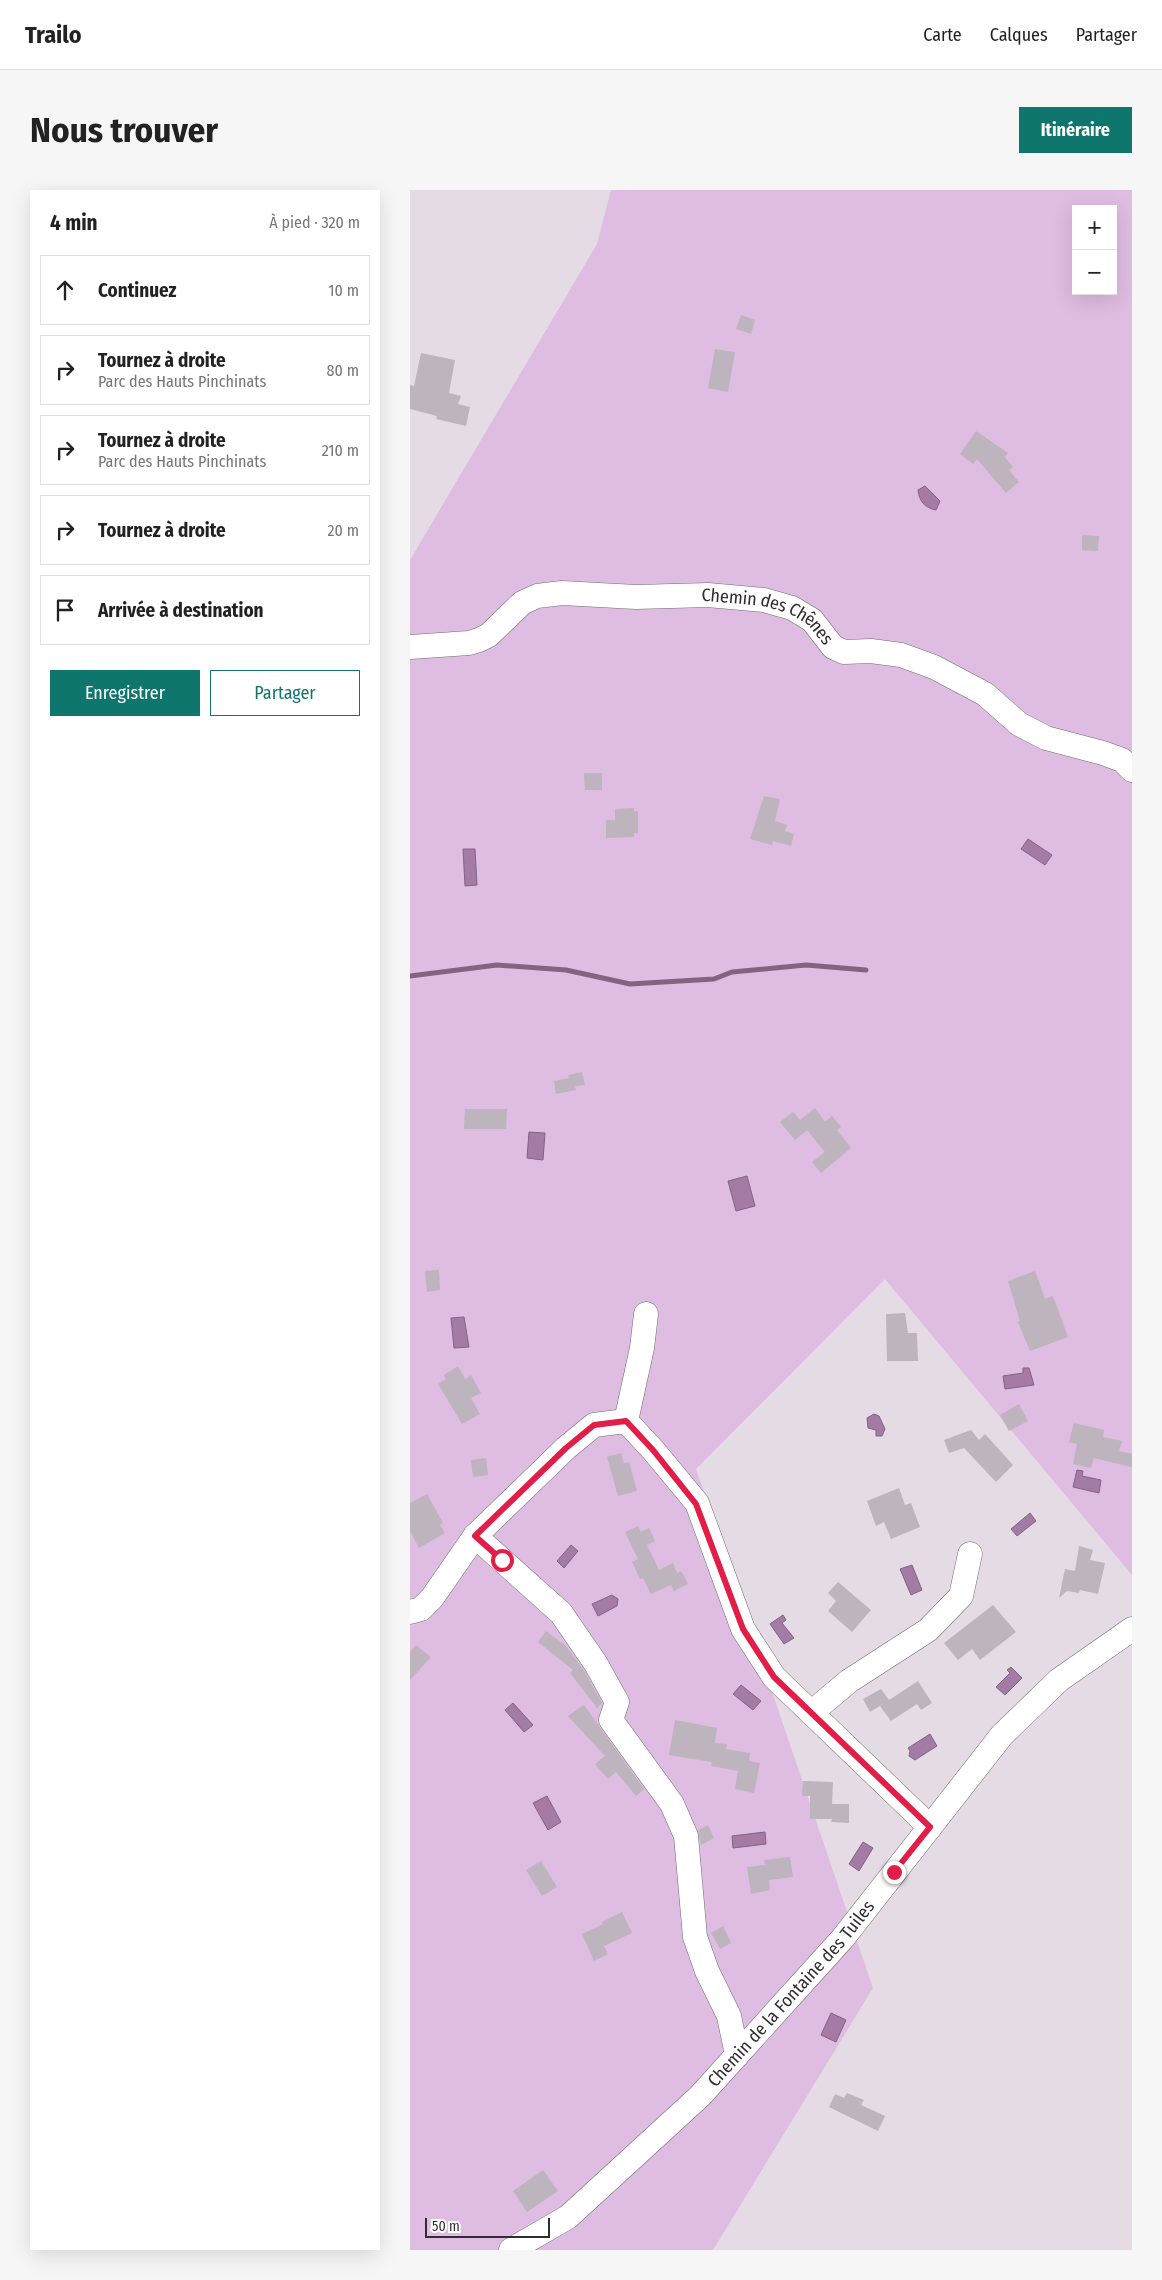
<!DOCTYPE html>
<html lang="fr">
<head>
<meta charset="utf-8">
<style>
	:root { --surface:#fff; --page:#f6f6f6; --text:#222; --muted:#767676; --line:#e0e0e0; --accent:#0f766e }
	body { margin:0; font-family:"Fira Sans Condensed",sans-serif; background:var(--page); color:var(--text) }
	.controls { position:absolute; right:15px; top:15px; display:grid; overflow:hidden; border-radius:0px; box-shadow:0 5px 20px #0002 }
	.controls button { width:45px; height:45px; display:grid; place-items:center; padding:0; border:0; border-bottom:1px solid var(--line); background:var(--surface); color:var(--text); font:25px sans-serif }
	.scale { position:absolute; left:15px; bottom:12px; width:125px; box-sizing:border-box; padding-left:5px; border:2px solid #312d31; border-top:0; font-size:14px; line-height:18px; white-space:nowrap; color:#312d31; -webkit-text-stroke:4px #fff; paint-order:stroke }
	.stop { position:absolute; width:15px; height:15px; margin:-11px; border:4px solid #e11d48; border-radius:50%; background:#fff }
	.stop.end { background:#e11d48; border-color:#fff; box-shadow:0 1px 5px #0008 }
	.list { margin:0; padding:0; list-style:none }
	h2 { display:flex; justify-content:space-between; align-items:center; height:65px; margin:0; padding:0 20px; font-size:21px }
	h2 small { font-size:16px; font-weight:400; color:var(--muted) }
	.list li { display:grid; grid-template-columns:32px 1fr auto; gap:15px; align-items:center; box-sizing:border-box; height:70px; margin:0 10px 10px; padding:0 10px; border:1px solid var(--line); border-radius:0px }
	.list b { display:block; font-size:19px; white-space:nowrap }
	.list p { margin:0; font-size:16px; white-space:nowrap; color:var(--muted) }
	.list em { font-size:16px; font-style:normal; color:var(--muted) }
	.actions { display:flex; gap:10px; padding:15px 20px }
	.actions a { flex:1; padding:11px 0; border:1px solid var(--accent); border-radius:0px; text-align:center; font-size:18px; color:var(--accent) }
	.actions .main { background:var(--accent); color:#fff }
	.icon { flex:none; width:28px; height:28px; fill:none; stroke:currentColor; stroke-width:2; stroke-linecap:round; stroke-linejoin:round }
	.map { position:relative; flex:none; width:722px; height:2060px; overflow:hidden; border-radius:0px }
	header { display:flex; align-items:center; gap:30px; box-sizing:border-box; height:70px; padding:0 25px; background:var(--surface); border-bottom:1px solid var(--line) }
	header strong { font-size:24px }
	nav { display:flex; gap:28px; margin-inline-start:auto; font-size:18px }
	.intro { display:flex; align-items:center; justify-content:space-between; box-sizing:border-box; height:120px; padding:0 30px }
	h1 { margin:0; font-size:35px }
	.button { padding:12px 22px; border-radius:0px; background:var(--accent); color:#fff; font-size:18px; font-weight:700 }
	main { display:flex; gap:30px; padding:0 30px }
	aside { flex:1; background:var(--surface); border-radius:0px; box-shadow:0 5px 20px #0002 }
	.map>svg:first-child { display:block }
</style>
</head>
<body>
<header>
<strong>Trailo</strong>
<nav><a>Carte</a><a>Calques</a><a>Partager</a></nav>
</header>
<div class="intro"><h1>Nous trouver</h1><a class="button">Itinéraire</a></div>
<main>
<aside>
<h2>4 min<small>À pied · 320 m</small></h2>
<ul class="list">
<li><svg class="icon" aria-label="ahead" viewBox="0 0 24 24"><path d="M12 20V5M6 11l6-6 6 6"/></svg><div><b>Continuez</b></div><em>10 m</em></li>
<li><svg class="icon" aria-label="right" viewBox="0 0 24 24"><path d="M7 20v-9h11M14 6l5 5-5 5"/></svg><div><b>Tournez à droite</b><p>Parc des Hauts Pinchinats</p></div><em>80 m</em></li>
<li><svg class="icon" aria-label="right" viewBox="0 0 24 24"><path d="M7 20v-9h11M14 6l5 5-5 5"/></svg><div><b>Tournez à droite</b><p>Parc des Hauts Pinchinats</p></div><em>210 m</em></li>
<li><svg class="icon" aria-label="right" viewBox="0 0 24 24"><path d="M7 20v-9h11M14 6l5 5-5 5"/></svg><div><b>Tournez à droite</b></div><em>20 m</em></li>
<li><svg class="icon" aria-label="arrive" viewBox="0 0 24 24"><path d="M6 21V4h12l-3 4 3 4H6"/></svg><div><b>Arrivée à destination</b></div></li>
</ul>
<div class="actions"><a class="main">Enregistrer</a><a>Partager</a></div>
</aside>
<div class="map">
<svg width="722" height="2060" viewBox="0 0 722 2060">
	<rect width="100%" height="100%" fill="#e5dbe5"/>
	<path fill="#dfbce1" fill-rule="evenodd" d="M201,0H722V1385L475,1089L286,1279L463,1798L303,2060H0V370L187,54ZM666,19H703V101H666Z"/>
	<path fill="#a37ba5" stroke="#816482" d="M515,296L530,311L526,320C515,318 509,311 508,300Z
		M618,649L642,665L635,675L611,659Z
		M53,659H65L67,695L55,696Z
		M119,942L135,943L133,970L117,968Z
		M337,986L345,1016L326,1021L318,991Z
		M54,1127L59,1157L44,1158L41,1128Z
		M613,1178H619L624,1195L595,1199L593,1186L613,1183Z
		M464,1224L469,1226L475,1239L472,1246H466V1240L458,1238L457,1228Z
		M667,1280L673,1281L672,1286L691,1290L689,1303L663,1297Z
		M620,1323L626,1331L607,1346L601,1339Z
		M161,1355L168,1361L154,1378L147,1371Z
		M502,1375L512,1400L501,1405L490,1379Z
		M202,1405L208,1409L207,1416L188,1426L182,1414Z
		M373,1425L376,1430L372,1433L384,1448L374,1454L360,1434Z
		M601,1477L612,1488L595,1505L586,1497L600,1483L597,1480Z
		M331,1495L351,1511L343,1520L323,1504Z
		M103,1513L123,1535L114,1542L95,1520Z
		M520,1544L527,1556L505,1570L499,1566L500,1561L498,1558Z
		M137,1606L151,1632L138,1640L123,1613Z
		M355,1642L356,1654L323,1658L322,1646Z
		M453,1652L463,1658L449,1681L439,1674Z
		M421,1823L436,1830L426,1852L411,1845Z"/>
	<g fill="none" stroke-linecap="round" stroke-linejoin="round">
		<path stroke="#816482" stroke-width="5" d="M0,786L87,775L156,780L220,794L304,789L322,782L396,775L456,780"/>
	</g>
	<path fill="#bdb4be" d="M331,125L345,130L341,144L326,139Z
		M305,159L325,162L318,202L298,198Z
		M11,163L45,170L39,203L51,206L48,214L60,217L56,236L26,229L27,226L0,219V195L4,196Z
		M566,241L598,263L595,267L603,277L599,280L609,292L596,303L567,269L563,274L550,264Z
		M672,345L689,346L688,361L672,360Z
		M174,583H192V600H175Z
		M354,606L370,609L365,631L377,635L375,641L384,644L381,656L363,651L362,655L340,649Z
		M224,618V621H228V643H224V647L196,648V630H205V619Z
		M172,882L175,895L165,896L166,900L146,904L144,891L159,888L158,885Z
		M405,918L415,932L422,926L431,937L427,940L441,958L411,983L402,972L415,962L397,940L385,950L370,932L383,922L390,930Z
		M55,919H97L96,939H54Z
		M29,1080L30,1100L17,1102L15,1081Z
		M625,1081L635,1109L643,1106L658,1147L620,1161L608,1132L610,1131L598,1091Z
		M495,1123L498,1143H507L508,1171H477L476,1124Z
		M48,1176L55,1189L61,1185L71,1203L61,1208L70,1224L52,1234L28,1194L36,1189L34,1185Z
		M609,1214L618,1231L599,1241L590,1225Z
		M664,1233L694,1240L693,1247L712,1251L709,1261L722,1264V1277L684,1268L681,1278L663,1274L667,1254L659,1252Z
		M561,1240L569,1250L575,1244L603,1275L586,1292L554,1258L539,1263L534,1250Z
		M211,1263L214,1273L219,1272L227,1301L208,1306L197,1267Z
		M76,1268L78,1285L63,1287L61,1270Z
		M489,1298L495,1315L501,1313L510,1337L481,1349L474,1332L466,1336L457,1311Z
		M17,1304L33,1333L30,1335L35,1343L9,1358L0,1341V1313Z
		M228,1336L231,1342L239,1338L245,1351L237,1355L249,1380L263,1373L267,1383L271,1381L278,1394L264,1401L261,1395L241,1404L233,1388L230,1389L222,1372L228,1369L215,1342Z
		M669,1356L683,1360L680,1370L695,1373L688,1404L670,1400L669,1403L657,1401L649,1408L655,1379L665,1381Z
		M428,1392L461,1420L442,1442L418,1421L426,1411L418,1403Z
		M583,1415L606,1442L570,1470L562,1459L548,1470L534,1453Z
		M136,1441L156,1456L174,1481L192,1513L187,1518L160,1483L163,1480L128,1452Z
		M6,1455L21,1467L0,1490V1462Z
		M508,1491L522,1513L511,1520L507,1514L481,1531L470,1516L478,1511L460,1522L453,1509L471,1499L479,1510Z
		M174,1515L234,1599L226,1606L206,1582L198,1589L185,1574L195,1566L158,1526Z
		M265,1530L307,1538L305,1553L317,1554L316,1559L340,1563L339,1571L350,1573L344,1603L325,1599L328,1581L301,1576L302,1572L259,1565Z
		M393,1591L423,1592L422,1614H439V1633L421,1632L422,1629H400V1606H392Z
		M298,1635L304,1648L291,1655L288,1640Z
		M380,1667L383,1687L359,1690L360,1700L341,1704L337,1677L355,1675L354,1670Z
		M131,1671L147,1697L132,1706L116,1680Z
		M212,1722L222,1743L194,1756L198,1764L184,1771L172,1744L193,1734L192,1732Z
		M313,1736L321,1753L310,1759L301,1743Z
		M437,1903L454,1910L451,1915L475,1926L468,1941L419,1917L425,1904L434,1908Z
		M133,1980L148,2001L117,2022L103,2001Z"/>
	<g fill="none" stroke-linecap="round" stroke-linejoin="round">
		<defs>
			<g id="minor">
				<path id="s1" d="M0,457L59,453L69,450L79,445L112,413L127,406L152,403L226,407L298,405L354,410L382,418L402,430L423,457L434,462L461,461L491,465L524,477L575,504L609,534L636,548L693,563L712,570L722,580"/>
				<path d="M216,1231L232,1158L236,1124"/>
				<path d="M65,1346L151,1423L186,1474L207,1512L201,1530L262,1614L276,1646L285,1747L297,1781L319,1826L327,1865"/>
				<path d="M0,1422L11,1419L22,1408L65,1346L156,1258L184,1235L216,1231L243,1260L287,1313L333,1439L364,1487L520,1637"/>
				<path d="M401,1523L439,1491L518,1440L551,1406L560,1364"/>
				<path id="s2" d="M101,2060L158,2027L290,1906L433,1748L592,1545L649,1490L722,1439"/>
			</g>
		</defs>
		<use href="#minor" stroke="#726a73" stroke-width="25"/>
		<use href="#minor" stroke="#fff" stroke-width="24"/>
	</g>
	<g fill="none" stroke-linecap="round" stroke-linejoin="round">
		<path stroke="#e11d48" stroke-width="6" d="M92,1370L65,1346L156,1258L184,1235L216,1231L243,1260L286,1314L333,1439L364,1487L520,1637L484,1682"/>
	</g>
	<g text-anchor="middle" stroke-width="4" stroke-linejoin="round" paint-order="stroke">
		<g font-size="18" fill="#312d31" stroke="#fff">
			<text dy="6" stroke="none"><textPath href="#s1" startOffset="380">Chemin des Chênes</textPath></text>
			<text dy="6" stroke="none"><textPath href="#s2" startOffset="382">Chemin de la Fontaine des Tuiles</textPath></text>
		</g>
	</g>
</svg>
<div class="controls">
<button>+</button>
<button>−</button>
</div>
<div class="scale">50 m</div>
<div class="stop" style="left:92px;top:1370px"></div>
<div class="stop end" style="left:484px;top:1682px"></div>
</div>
</main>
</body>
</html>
